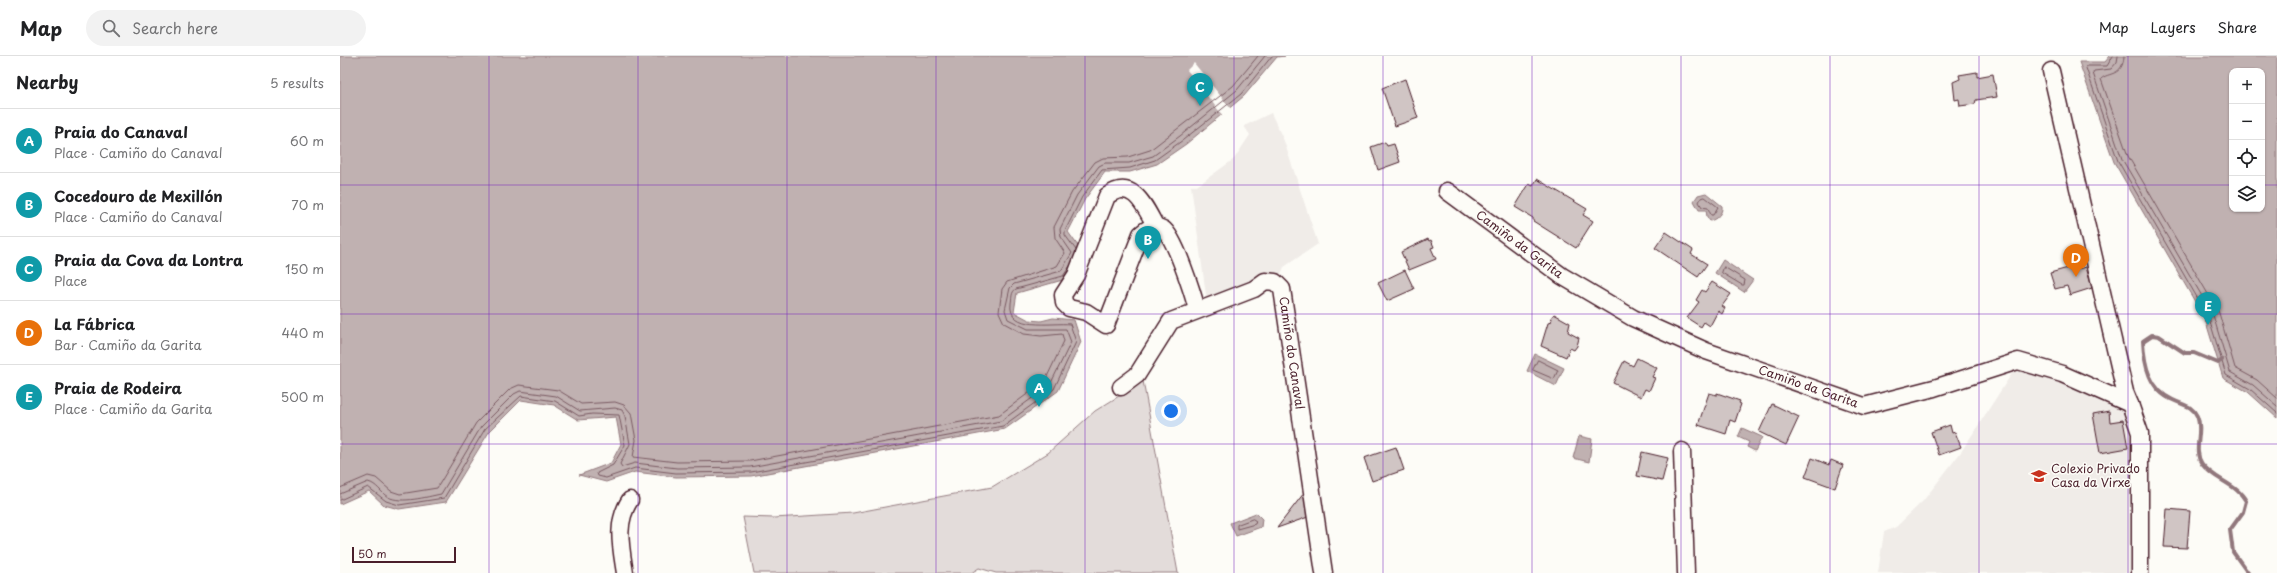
<!DOCTYPE html>
<html lang="en">
<head>
<meta charset="utf-8">
<style>
	:root { --surface:#fff; --page:#f2f2f2; --text:#202124; --muted:#757577; --line:#e0e0e0; --accent:#111827 }
	body { margin:0; font-family:"Playpen Sans",sans-serif; background:var(--page); color:var(--text) }
	.controls { position:absolute; right:12px; top:12px; display:grid; overflow:hidden; border-radius:8px; box-shadow:0 1px 3px #0004 }
	.controls button { width:36px; height:36px; display:grid; place-items:center; padding:0; border:0; border-bottom:1px solid var(--line); background:var(--surface); color:var(--text); font:20px sans-serif }
	.scale { position:absolute; left:12px; bottom:10px; width:104px; box-sizing:border-box; padding-left:4px; border:2px solid #4a1f2b; border-top:0; font-size:11px; line-height:14px; white-space:nowrap; color:#4a1f2b; -webkit-text-stroke:3px #fdfcf7; paint-order:stroke }
	.you { position:absolute; left:831px; top:355px; width:14px; height:14px; margin:-10px; border:3px solid #fff; border-radius:50%; background:#1a73e8; box-shadow:0 0 0 6px #1a73e833 }
	.badge { display:grid; place-items:center; width:26px; height:26px; border-radius:50%; background:var(--accent); color:#fff; font-size:13px; font-weight:700 }
	.pin { position:absolute; translate:-50% -33px; filter:drop-shadow(0 1px 2px #0008) }
	.pin::after { content:''; position:absolute; top:21px; width:14px; height:12px; background:inherit; clip-path:polygon(0 0,100% 0,50% 100%) }
	.list { margin:0; padding:0; list-style:none }
	h2 { display:flex; justify-content:space-between; align-items:center; height:52px; margin:0; padding:0 16px; font-size:17px }
	h2 small { font-size:13px; font-weight:400; color:var(--muted) }
	.list li { display:grid; grid-template-columns:26px 1fr auto; gap:12px; align-items:center; box-sizing:border-box; height:64px; padding:0 16px; border-top:1px solid var(--line) }
	.list b { display:block; font-size:15px; white-space:nowrap }
	.list p { margin:0; font-size:13px; white-space:nowrap; color:var(--muted) }
	.list em { font-size:13px; font-style:normal; color:var(--muted) }
	.icon { flex:none; width:22px; height:22px; fill:none; stroke:currentColor; stroke-width:2; stroke-linecap:round; stroke-linejoin:round }
	.map { position:relative; flex:none; width:1937px; height:517px; overflow:hidden }
	header { display:flex; align-items:center; gap:24px; box-sizing:border-box; height:56px; padding:0 20px; background:var(--surface); border-bottom:1px solid var(--line) }
	header strong { font-size:19px }
	nav { display:flex; gap:22px; margin-inline-start:auto; font-size:14px }
	.search { width:280px; height:36px; background:var(--page); display:flex; align-items:center; gap:10px; box-sizing:border-box; padding:0 14px; border-radius:22px; color:var(--muted); font-size:15px }
	main { display:flex }
	aside { flex:1; background:var(--surface) }
	.map>svg:first-child { display:block }
</style>
</head>
<body>
<header>
<strong>Map</strong>
<div class="search"><svg class="icon" aria-label="search" viewBox="0 0 24 24"><circle cx="10" cy="10" r="6"/><path d="M15 15l6 6"/></svg>Search here</div>
<nav><a>Map</a><a>Layers</a><a>Share</a></nav>
</header>
<main>
<aside>
<h2>Nearby<small>5 results</small></h2>
<ul class="list">
<li><span class="badge" style="background:#0f9aa8">A</span><div><b>Praia do Canaval</b><p>Place · Camiño do Canaval</p></div><em>60 m</em></li>
<li><span class="badge" style="background:#0f9aa8">B</span><div><b>Cocedouro de Mexillón</b><p>Place · Camiño do Canaval</p></div><em>70 m</em></li>
<li><span class="badge" style="background:#0f9aa8">C</span><div><b>Praia da Cova da Lontra</b><p>Place</p></div><em>150 m</em></li>
<li><span class="badge" style="background:#e8710a">D</span><div><b>La Fábrica</b><p>Bar · Camiño da Garita</p></div><em>440 m</em></li>
<li><span class="badge" style="background:#0f9aa8">E</span><div><b>Praia de Rodeira</b><p>Place · Camiño da Garita</p></div><em>500 m</em></li>
</ul>
</aside>
<div class="map">
<svg width="1937" height="517" viewBox="0 0 1937 517">
	<rect width="100%" height="100%" fill="#fdfcf7"/>
	<filter id="ink" filterUnits="userSpaceOnUse"><feTurbulence type="fractalNoise" baseFrequency=".025" numOctaves="2"/><feDisplacementMap in="SourceGraphic" scale="8" xChannelSelector="R" yChannelSelector="G"/><feConvolveMatrix kernelMatrix="1 2 1 2 8 2 1 2 1" color-interpolation-filters="sRGB"/></filter>
	<g filter="url(#ink)">
		<path fill="#f0ece8" d="M931,57L944,85L978,188L944,211L941,218L867,246L851,130H857L894,103L910,79L904,70Z
			M1678,308L1787,349L1797,386L1796,444L1790,447L1795,468L1794,517H1538L1544,476L1556,471L1583,445L1621,396Z"/>
		<path fill="#e3dcda" stroke="#967e82" d="M803,325L838,517H656L639,512L631,517H414L403,461L434,462L513,457L652,431L708,397L755,355Z"/>
		<path fill="#c0b1b1" stroke="#91777b" fill-rule="evenodd" d="M0,0H945L937,1L904,40L846,88L817,108L790,116H765L745,143L728,176L743,197L726,223L677,237L674,256L689,264L701,265L713,262L734,264L741,286L718,335L665,373L411,420L336,421L295,416L266,426L239,419L271,407L281,388L276,361L238,364L214,349L181,344L149,376L106,446L59,453L44,449L29,435L0,448Z
			M1770,0H1937V362L1908,336L1883,322L1865,263L1774,106L1739,6H1765ZM1892,15H1922V153H1892Z
			M1366,137L1382,150C1383,157 1377,163 1370,165L1367,161L1366,154H1359L1354,145L1358,139Z
			M1383,204L1413,224L1404,236L1375,217Z
			M1195,298L1224,312L1216,330L1187,315Z
			M1402,372L1422,381L1415,395L1407,391L1409,386L1398,381Z
			M1239,380L1252,383L1249,406L1233,402Z
			M916,457L922,463L921,471L896,480L890,467Z"/>
		<path fill="#fdfcf7" d="M854,7L891,53L883,60L847,14Z"/>
		<g fill="none" stroke-linecap="round" stroke-linejoin="round">
			<path stroke="#795961" stroke-width="1" d="M1773,0L1767,10H1747L1746,12L1778,105L1869,262L1886,319L1910,333L1937,357
				M1778,0L1777,6L1771,13L1754,15L1753,17L1782,103L1873,259L1890,316L1913,329L1937,350
				M1784,0C1783,21 1768,16 1761,23L1788,100L1879,257L1895,312L1917,324L1937,342
				M1365,141L1378,151L1373,159H1371L1368,152L1362,151L1359,146L1361,142Z
				M736,194L725,179V175L742,141L762,114L790,112L815,104L843,84L901,38L932,0
				M1384,211L1405,224L1404,229H1402L1382,217Z
				M1198,304L1218,314L1214,323L1193,314Z
				M0,432L28,420L36,422L51,435L60,438L97,432L136,367L170,333L179,329L218,334L241,348L275,346L284,349L291,357L296,384L293,401L337,406L410,405L659,359L705,325L724,285L722,278L701,280L684,278L664,267L659,256L662,233L667,226L717,210L725,197L715,182L714,171L732,136L755,106L763,102L788,101L810,94L893,30L918,0
				M0,438L28,426C37,428 41,437 48,441C62,448 86,441 101,438L141,371L174,338L180,335L216,340L240,355L275,352L282,354L285,360L290,388L280,408L282,411L295,407L337,412L410,411L661,365L710,329L731,286L726,273H688L668,263L665,254L670,232L674,228L721,215L732,197L721,181L720,173L737,139L759,110L765,107H789L813,100L840,80L897,34L925,0
				M0,444L28,431L46,445L59,449L104,442L145,373L181,340L215,345L239,360L252,358L279,359L285,389L273,409L257,417L258,420L266,422L295,412L336,417L411,416L663,370L714,333L736,286L730,268C713,266 667,276 671,247C672,242 671,236 676,233L723,220L730,210
				M913,463L916,465L915,468L897,473V469Z"/>
			<path stroke="#91777b" stroke-width="4" d="M1882,304L1878,307L1854,297H1845L1819,280L1812,279L1803,285C1804,308 1809,334 1833,344C1843,349 1852,349 1857,360C1864,376 1852,393 1862,408C1874,424 1897,428 1906,445L1903,456L1890,474L1893,496L1908,517"/>
		</g>
		<path fill="#d0c5c4" stroke="#4a1f2b" d="M1637,16V21L1653,18L1657,41L1636,44L1635,48L1620,50L1619,43L1615,44L1613,26L1620,23L1619,19Z
			M1065,23L1078,62L1055,70L1042,32Z
			M1045,86L1047,90L1054,88L1060,106L1038,114L1031,91Z
			M1197,123L1247,153L1243,159L1253,165L1236,192L1193,165V162L1175,151L1189,128L1193,130Z
			M1326,176L1353,194L1351,198L1367,208L1358,221L1315,192Z
			M1088,183L1089,185L1091,184L1094,191L1091,192L1096,203L1069,214L1061,196Z
			M1739,209L1740,213L1746,211L1752,232L1730,239L1727,230L1715,233L1710,217Z
			M1065,214L1074,233L1047,245L1038,227Z
			M1372,226L1391,238L1382,250L1385,252L1382,258L1378,255L1370,270L1364,266L1361,271L1347,262L1359,246L1356,244L1362,234L1365,236Z
			M1214,258L1230,267L1228,276L1239,282L1237,290L1234,294L1230,292L1226,301L1201,290L1208,267L1211,266L1212,262L1210,263Z
			M1297,302L1317,312L1312,321L1315,322L1309,335L1305,333L1301,341L1273,327L1284,305L1293,310Z
			M1369,337L1377,339V337L1400,345L1399,347L1401,348L1395,366L1390,364L1386,378L1358,369Z
			M1432,348L1459,361L1446,389L1419,376Z
			M1769,355L1770,366L1783,364L1788,392L1760,397L1753,358Z
			M1610,369L1612,377L1615,376L1621,391L1599,399L1591,376Z
			M1056,391L1064,414L1032,425L1024,402Z
			M1302,396L1328,402L1322,425L1297,420Z
			M1472,402L1489,409L1491,404L1503,409L1495,432L1465,421Z
			M964,437L968,461L937,472Z
			M1827,453L1850,455L1847,492L1824,491Z"/>
		<g fill="none" stroke-linecap="round" stroke-linejoin="round">
			<defs>
				<g id="street">
					<path d="M1711,15L1785,336L1790,348"/>
					<path id="s1" d="M1107,135L1222,220L1293,262L1366,295L1524,350L1594,332L1678,305L1722,318L1790,348L1800,377V517"/>
					<path d="M816,171C805,151 793,121 767,140L736,219L723,239L724,247L729,252L746,256L766,269L801,178C807,172 814,168 823,173C835,181 853,238 857,254"/>
					<path id="s2" d="M781,331L797,319L831,265L914,233L925,225L935,226L942,233L984,517"/>
					<path d="M1342,395L1346,517"/>
					<path d="M285,517C281,491 275,467 290,444"/>
				</g>
			</defs>
			<use href="#street" stroke="#4a1f2b" stroke-width="19"/>
			<use href="#street" stroke="#fdfcf7" stroke-width="16"/>
		</g>
	</g>
	<path fill="none" stroke="#7b2cbf" stroke-width="1" stroke-opacity="0.55" d="M149,0V517M298,0V517M447,0V517M596,0V517M745,0V517M894,0V517M1043,0V517M1192,0V517M1341,0V517M1490,0V517M1639,0V517M1788,0V517M0,129H1892M1922,129H1937M0,258H1937M0,388H1937"/>
	<defs>
		<symbol id="school-bare" viewBox="-9 -9 18 18"><path d="M0-5L7-2L0 1L-7-2ZM-4 1L0 2.5L4 1V4Q0 6-4 4Z" fill="#c8321e" stroke="#fdfcf7" stroke-width="2.5" paint-order="stroke"/></symbol>
	</defs>
	<g fill-rule="evenodd">
		<use href="#school-bare" x="1688" y="409" width="22" height="22"/>
	</g>
	<g text-anchor="middle" stroke-width="3" stroke-linejoin="round" paint-order="stroke">
		<g font-size="12" fill="#4a1f2b" stroke="#fdfcf7">
			<text dy="4" stroke="none"><textPath href="#s1" startOffset="90">Camiño da Garita</textPath></text>
			<text dy="4" stroke="none"><textPath href="#s2" startOffset="271">Camiño do Canaval</textPath></text>
			<text dy="4" stroke="none"><textPath href="#s1" startOffset="414">Camiño da Garita</textPath></text>
		</g>
		<g font-size="12" fill="#4a1f2b" stroke="#fdfcf7" text-anchor="start">
			<text x="1711" y="417">Colexio Privado<tspan x="1711" dy="14">Casa da Virxe</tspan></text>
		</g>
	</g>
</svg>
<div class="controls">
<button>+</button>
<button>−</button>
<button><svg class="icon" aria-label="locate" viewBox="0 0 24 24"><circle cx="12" cy="12" r="6"/><path d="M12 2v4M12 18v4M2 12h4M18 12h4"/></svg></button>
<button><svg class="icon" aria-label="layers" viewBox="0 0 24 24"><path d="M12 4l9 5-9 5-9-5zM3 14l9 5 9-5"/></svg></button>
</div>
<div class="scale">50 m</div>
<div class="you"></div>
<div class="pin badge" style="left:699px;top:351px;background:#0f9aa8">A</div>
<div class="pin badge" style="left:808px;top:203px;background:#0f9aa8">B</div>
<div class="pin badge" style="left:860px;top:50px;background:#0f9aa8">C</div>
<div class="pin badge" style="left:1736px;top:221px;background:#e8710a">D</div>
<div class="pin badge" style="left:1868px;top:269px;background:#0f9aa8">E</div>
</div>
</main>
</body>
</html>
